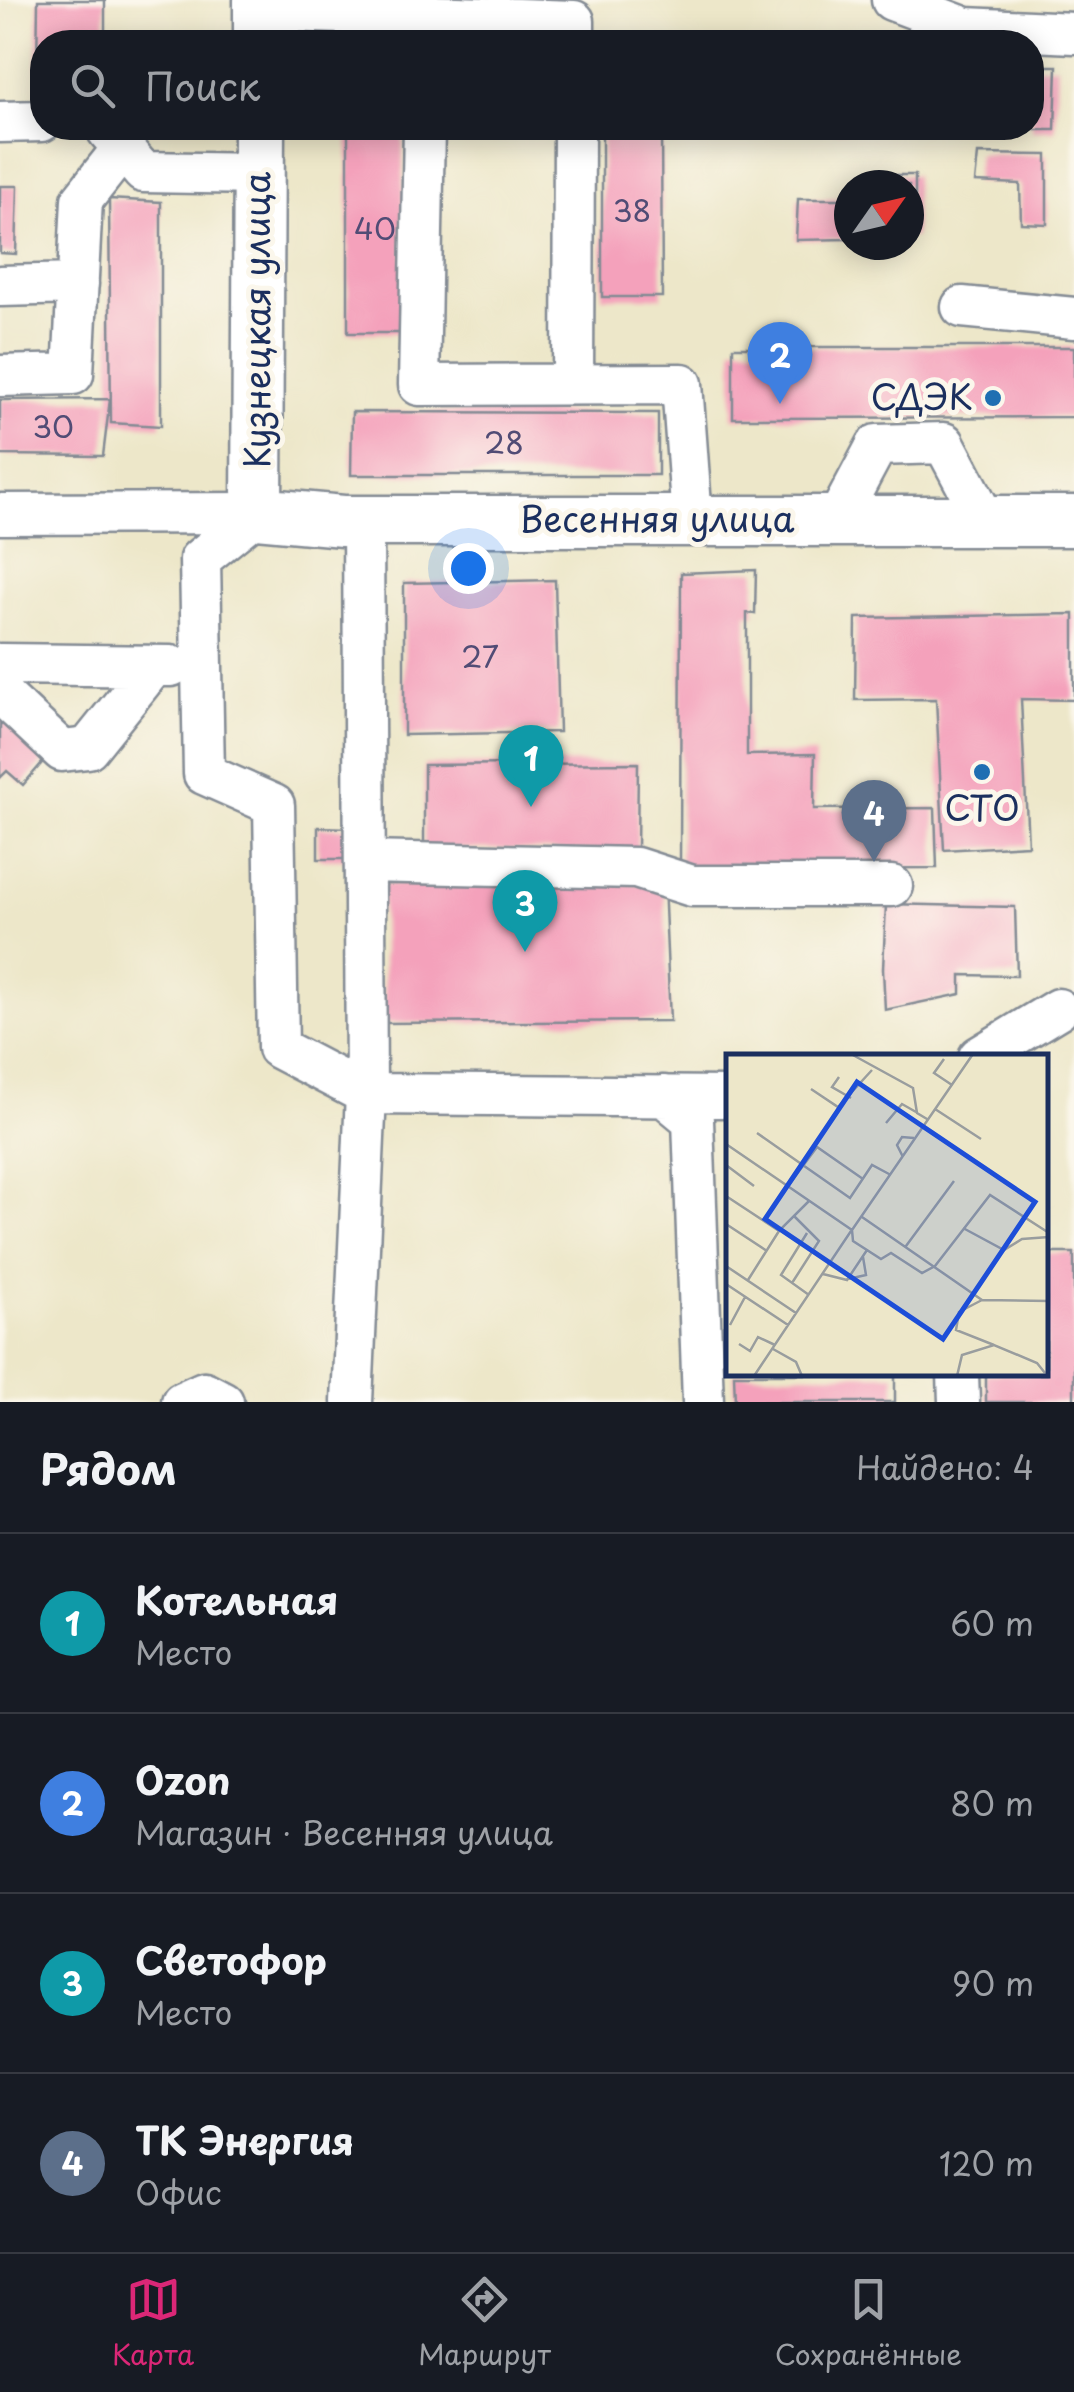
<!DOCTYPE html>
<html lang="ru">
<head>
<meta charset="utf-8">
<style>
	:root { --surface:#171b24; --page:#20242c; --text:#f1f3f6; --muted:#9ea1a6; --line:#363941; --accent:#db2777 }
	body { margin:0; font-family:"Playpen Sans",sans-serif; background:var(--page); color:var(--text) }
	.compass { position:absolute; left:834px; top:170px; width:90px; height:90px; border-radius:50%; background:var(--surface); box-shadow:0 5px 25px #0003; rotate:56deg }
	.you { position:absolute; left:468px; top:568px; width:35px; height:35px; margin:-25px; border:8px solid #fff; border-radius:50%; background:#1a73e8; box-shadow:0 0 0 15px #1a73e833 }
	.badge { display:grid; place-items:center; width:65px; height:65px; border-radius:50%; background:var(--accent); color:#fff; font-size:32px; font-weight:700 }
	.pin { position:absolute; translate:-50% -82px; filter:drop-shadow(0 2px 5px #0008) }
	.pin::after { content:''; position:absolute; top:52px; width:35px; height:30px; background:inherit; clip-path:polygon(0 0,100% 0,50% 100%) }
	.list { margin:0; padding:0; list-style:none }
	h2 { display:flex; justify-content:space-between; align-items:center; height:130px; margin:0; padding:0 40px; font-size:42px }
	h2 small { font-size:32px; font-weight:400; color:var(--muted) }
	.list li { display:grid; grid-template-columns:65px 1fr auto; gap:30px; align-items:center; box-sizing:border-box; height:180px; padding:0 40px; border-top:2px solid var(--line) }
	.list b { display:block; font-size:38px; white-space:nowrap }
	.list p { margin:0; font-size:32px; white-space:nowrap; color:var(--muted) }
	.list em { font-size:32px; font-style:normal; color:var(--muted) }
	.icon { flex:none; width:55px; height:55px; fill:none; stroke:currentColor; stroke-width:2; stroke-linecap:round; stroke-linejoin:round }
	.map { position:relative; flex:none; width:1074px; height:1402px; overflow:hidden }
	.search { position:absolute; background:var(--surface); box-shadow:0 5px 25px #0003; left:30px; right:30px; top:30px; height:110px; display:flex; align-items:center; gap:25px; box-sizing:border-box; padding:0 35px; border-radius:40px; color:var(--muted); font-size:38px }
	.sheet { height:850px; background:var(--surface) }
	nav { display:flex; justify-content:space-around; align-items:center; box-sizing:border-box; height:140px; border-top:2px solid var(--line); background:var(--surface); font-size:28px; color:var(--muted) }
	nav a { display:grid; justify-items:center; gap:5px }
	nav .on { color:var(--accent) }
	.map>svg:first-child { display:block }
</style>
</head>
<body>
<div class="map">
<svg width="1074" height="1402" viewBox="0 0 1074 1402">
	<rect width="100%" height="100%" fill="#fbf7ec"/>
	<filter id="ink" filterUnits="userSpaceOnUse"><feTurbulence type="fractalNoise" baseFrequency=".01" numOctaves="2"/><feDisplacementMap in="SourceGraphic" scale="20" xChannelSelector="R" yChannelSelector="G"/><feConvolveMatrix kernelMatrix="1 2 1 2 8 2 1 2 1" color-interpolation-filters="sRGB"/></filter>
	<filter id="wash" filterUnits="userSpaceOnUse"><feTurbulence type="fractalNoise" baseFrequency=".0048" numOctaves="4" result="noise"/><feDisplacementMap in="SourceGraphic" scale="40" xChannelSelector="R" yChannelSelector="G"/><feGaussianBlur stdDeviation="2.25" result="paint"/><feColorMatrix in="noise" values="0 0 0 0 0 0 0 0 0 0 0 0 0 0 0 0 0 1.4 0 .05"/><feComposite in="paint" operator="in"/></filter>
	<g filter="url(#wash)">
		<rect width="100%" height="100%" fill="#ede7c9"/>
		<g id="blocks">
			<path fill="#f4a1bb" d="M38,0H105V42H42V69H37Z
				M348,21H403V42H348Z
				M1032,66H1057L1055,130H1032Z
				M348,128H403V333H348Z
				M602,128H661L662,297H602Z
				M792,128H863V131H792Z
				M978,154L1047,155V224L1021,223L1020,184L975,182Z
				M869,175H915V237H909V185H868Z
				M0,186H18L16,254L0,253Z
				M109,199L161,202V426L111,423Z
				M798,199H849V239L796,240Z
				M733,347H1074V417L733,418Z
				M110,399L103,456L0,455V400Z
				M352,412L658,413V475H351Z
				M756,570L755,614L747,613V755L815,754L814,809L935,808L937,868L680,869L681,573Z
				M555,580L559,732L404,735V583Z
				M1074,614V700L1021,699L1028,845L944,850L936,699L855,700L856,618Z
				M0,702L54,749L23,785L7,771L0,778Z
				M638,763L637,852L424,848V765Z
				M318,827L349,828V859H318Z
				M664,883L670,1021L384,1023L382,884Z
				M886,904L1015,907L1017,976L961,975V994L885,1010L883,969Z
				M1046,1253H1074V1402H986V1374H1046Z
				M734,1374H895V1402H735Z"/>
		</g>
	</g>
	<g filter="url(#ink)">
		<use href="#blocks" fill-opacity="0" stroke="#848b94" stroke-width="2.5"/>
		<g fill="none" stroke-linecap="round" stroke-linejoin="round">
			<defs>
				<path id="minor" d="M892,0L966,28L1074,33
					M259,10L574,21V42
					M0,122L42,121
					M424,128L419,385L682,384L692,520
					M108,131L143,172L259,174
					M0,286L78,284
					M962,307L1074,318
					M0,376L73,374L82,200L123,148
					M573,384L574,128
					M257,513L200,559L204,774L274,805L278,1048L366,1094L729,1097
					M0,514L257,513
					M837,520L877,445L944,443L985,520
					M0,664L171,666
					M0,693L62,751L88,748L153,667
					M365,862L636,868L692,886H892
					M979,1057L1058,1009
					M664,1096L693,1120L703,1402
					M958,1374L959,1402
					M182,1402L204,1392L223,1402
					M352,1402L366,1094L363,520"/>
				<path id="major" d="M259,42V0
					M259,128L257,513L343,521H1074"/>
			</defs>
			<use href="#minor" stroke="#848b94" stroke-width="45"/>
			<use href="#major" stroke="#848b94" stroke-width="55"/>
			<use href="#minor" stroke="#fff" stroke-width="40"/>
			<use href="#major" stroke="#fff" stroke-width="50"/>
		</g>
	</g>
	<g fill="#1f6fb2" stroke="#fbf7ec" stroke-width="4">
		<circle cx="993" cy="398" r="10"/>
		<circle cx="982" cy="772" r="10"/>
	</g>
	<g text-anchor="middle" stroke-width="10" stroke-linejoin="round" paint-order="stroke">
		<g font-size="30" fill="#514c75">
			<text x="632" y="222">38</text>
			<text x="375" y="240">40</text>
			<text x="53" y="438">30</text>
			<text x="504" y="454">28</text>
			<text x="480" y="668">27</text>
		</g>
		<g font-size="35" fill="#1b2f5e" stroke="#fbf7ec">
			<text transform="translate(258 320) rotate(-90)" y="12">Кузнецкая улица</text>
			<text x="657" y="532">Весенняя улица</text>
		</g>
		<g font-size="35" fill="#1b2f5e" stroke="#fbf7ec" text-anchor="end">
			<text x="973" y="410">СДЭК</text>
			<text x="982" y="821" text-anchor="middle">СТО</text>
		</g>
	</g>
	<g transform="translate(726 1054)">
		<rect width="322" height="322" fill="#ede7c9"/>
		<path fill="none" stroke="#999d9e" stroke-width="2.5" d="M125,0L187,34L191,59L201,65M218,5L208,19L226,31M113,23L106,33L125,44M85,35L112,53L146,16M209,55L255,85M160,69L176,50L190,58M31,79L124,144L146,111L163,120M0,90L126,176L247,0M177,103L171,91L176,83L188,84M0,111L28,132M62,132L91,93L137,125M0,142L53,177L83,147M136,163L256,246L323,247M0,170L41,197M237,174L278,196L296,185L323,183M126,176L127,187L155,205L165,199L196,219L209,212L264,141L323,179M81,179L55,221L83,241M180,192L228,127M0,212L70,259M97,220L121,226L141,196M122,225L140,221L137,203M22,226L53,177M66,229L93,187L68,162M0,230L62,271M256,246L233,258L230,276L268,291M4,271L19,243M13,290L24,297L32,283L49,291M47,295L70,308L76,322M28,322L125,177M231,322L236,301L268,291L311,309L319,319"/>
		<path fill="#1d4ed8" fill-opacity="0.15" stroke="#1d4ed8" stroke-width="5" d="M131,28L309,148L217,285L39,165Z"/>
		<rect width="322" height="322" fill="none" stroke="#1b2f5e" stroke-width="5"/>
	</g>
</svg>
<svg class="compass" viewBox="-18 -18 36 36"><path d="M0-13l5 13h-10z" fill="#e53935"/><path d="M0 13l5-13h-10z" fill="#9ea1a6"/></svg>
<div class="you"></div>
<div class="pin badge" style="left:531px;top:807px;background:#0f9aa8">1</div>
<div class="pin badge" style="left:780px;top:404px;background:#3f7fe0">2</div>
<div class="pin badge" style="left:525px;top:952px;background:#0f9aa8">3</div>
<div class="pin badge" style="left:874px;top:862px;background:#5c6f8a">4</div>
<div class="search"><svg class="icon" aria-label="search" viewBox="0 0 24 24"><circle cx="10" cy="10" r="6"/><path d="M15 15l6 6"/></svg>Поиск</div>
</div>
<section class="sheet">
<h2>Рядом<small>Найдено: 4</small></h2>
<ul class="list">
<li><span class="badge" style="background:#0f9aa8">1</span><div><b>Котельная</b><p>Место</p></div><em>60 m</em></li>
<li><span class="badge" style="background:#3f7fe0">2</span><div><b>Ozon</b><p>Магазин · Весенняя улица</p></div><em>80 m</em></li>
<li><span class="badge" style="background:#0f9aa8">3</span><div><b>Светофор</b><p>Место</p></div><em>90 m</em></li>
<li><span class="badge" style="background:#5c6f8a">4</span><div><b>ТК Энергия</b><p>Офис</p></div><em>120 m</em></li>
</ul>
</section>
<nav>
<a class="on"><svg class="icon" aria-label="map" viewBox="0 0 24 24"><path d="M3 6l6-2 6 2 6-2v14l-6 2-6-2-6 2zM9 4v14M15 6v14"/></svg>Карта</a>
<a><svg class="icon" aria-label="directions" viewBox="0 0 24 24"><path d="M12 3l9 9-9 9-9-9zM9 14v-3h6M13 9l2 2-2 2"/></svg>Маршрут</a>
<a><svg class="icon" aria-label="saved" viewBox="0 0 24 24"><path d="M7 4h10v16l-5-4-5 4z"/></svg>Сохранённые</a>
</nav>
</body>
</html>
